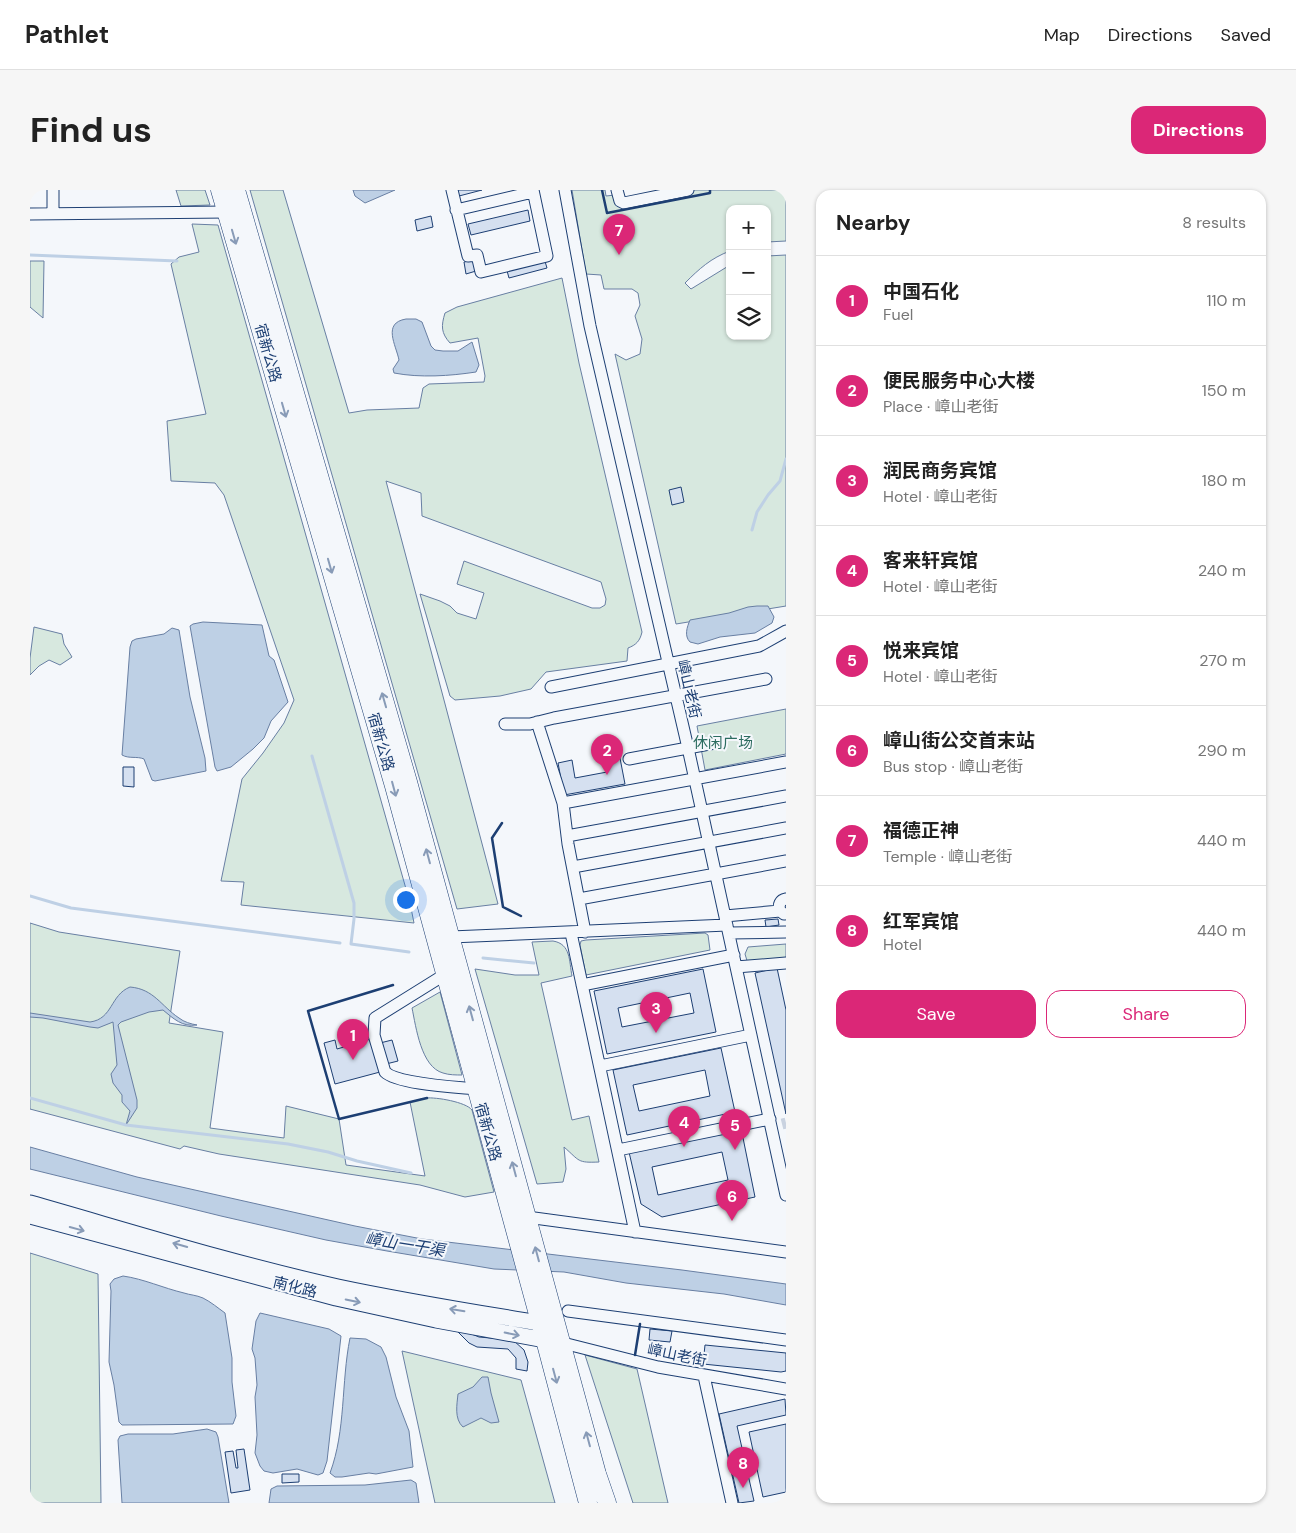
<!DOCTYPE html>
<html lang="en">
<head>
<meta charset="utf-8">
<style>
	:root { --surface:#fff; --page:#f6f6f6; --text:#222; --muted:#767676; --line:#e0e0e0; --accent:#db2777 }
	body { margin:0; font-family:"DM Sans","Noto Sans SC",sans-serif; background:var(--page); color:var(--text) }
	.controls { position:absolute; right:15px; top:15px; display:grid; overflow:hidden; border-radius:10px; box-shadow:0 1px 4px #0004 }
	.controls button { width:45px; height:45px; display:grid; place-items:center; padding:0; border:0; border-bottom:1px solid var(--line); background:var(--surface); color:var(--text); font:25px sans-serif }
	.you { position:absolute; left:375px; top:709px; width:18px; height:18px; margin:-12px; border:4px solid #fff; border-radius:50%; background:#1a73e8; box-shadow:0 0 0 8px #1a73e833 }
	.badge { display:grid; place-items:center; width:32px; height:32px; border-radius:50%; background:var(--accent); color:#fff; font-size:16px; font-weight:700 }
	.pin { position:absolute; translate:-50% -41px; filter:drop-shadow(0 1px 2px #0008) }
	.pin::after { content:''; position:absolute; top:26px; width:18px; height:15px; background:inherit; clip-path:polygon(0 0,100% 0,50% 100%) }
	.list { margin:0; padding:0; list-style:none }
	h2 { display:flex; justify-content:space-between; align-items:center; height:65px; margin:0; padding:0 20px; font-size:21px }
	h2 small { font-size:16px; font-weight:400; color:var(--muted) }
	.list li { display:grid; grid-template-columns:32px 1fr auto; gap:15px; align-items:center; box-sizing:border-box; height:90px; padding:0 20px; border-top:1px solid var(--line) }
	.list b { display:block; font-size:19px; white-space:nowrap }
	.list p { margin:0; font-size:16px; white-space:nowrap; color:var(--muted) }
	.list em { font-size:16px; font-style:normal; color:var(--muted) }
	.actions { display:flex; gap:10px; padding:15px 20px }
	.actions a { flex:1; padding:11px 0; border:1px solid var(--accent); border-radius:15px; text-align:center; font-size:18px; color:var(--accent) }
	.actions .main { background:var(--accent); color:#fff }
	.icon { flex:none; width:28px; height:28px; fill:none; stroke:currentColor; stroke-width:2; stroke-linecap:round; stroke-linejoin:round }
	.map { position:relative; flex:none; width:756px; height:1313px; overflow:hidden; border-radius:15px }
	header { display:flex; align-items:center; gap:30px; box-sizing:border-box; height:70px; padding:0 25px; background:var(--surface); border-bottom:1px solid var(--line) }
	header strong { font-size:24px }
	nav { display:flex; gap:28px; margin-inline-start:auto; font-size:18px }
	.intro { display:flex; align-items:center; justify-content:space-between; box-sizing:border-box; height:120px; padding:0 30px }
	h1 { margin:0; font-size:35px }
	.button { padding:12px 22px; border-radius:15px; background:var(--accent); color:#fff; font-size:18px; font-weight:700 }
	main { display:flex; gap:30px; padding:0 30px }
	aside { flex:1; background:var(--surface); border-radius:15px; box-shadow:0 1px 4px #0004 }
	.map>svg:first-child { display:block }
</style>
</head>
<body>
<header>
<strong>Pathlet</strong>
<nav><a>Map</a><a>Directions</a><a>Saved</a></nav>
</header>
<div class="intro"><h1>Find us</h1><a class="button">Directions</a></div>
<main>
<div class="map">
<svg width="756" height="1313" viewBox="0 0 756 1313">
	<rect width="100%" height="100%" fill="#f4f7fb"/>
	<path fill="#d7e8df" stroke="#687fa3" d="M146,0H175L180,15L151,16Z
		M220,0H253L319,223L337,220L389,218L393,198L399,194L454,192L455,186L448,148L420,153C411,143 411,136 415,123L427,117L532,88L549,173L612,442C610,451 606,455 598,458L597,471L516,482L501,499L470,506L425,510L420,506L390,404L410,411L420,416L427,423L446,429L454,403L427,394L434,371L562,418H570L575,415L576,409L571,392L392,326L391,303L356,291L468,714L427,719Z
		M542,0H575L576,6L585,5L586,11L662,0H756V51L737,52V19H700V61C681,68 669,79 655,93L661,99L700,75V146H737V66L756,65V416L646,434L585,164L596,170L610,164L612,149L605,126L610,115L608,103L602,99H574L571,85L556,84Z
		M162,34L188,35L380,713L384,733L211,715L214,692L191,691L212,589L233,563L254,533L264,510L194,305L185,293L141,291L137,231L176,224L141,74L149,67L169,62Z
		M0,71H14L13,128L0,117Z
		M4,437L32,444L34,454L42,467L30,475L19,470L9,476L0,485V468Z
		M756,519V564L675,580L667,536Z
		M0,733L29,742L150,761L139,833L193,842L180,938L254,948L256,916L309,929L316,975L395,986L380,912C385,911 390,909 396,908C406,907 436,912 442,920L464,1002L435,1007L390,995L189,964L154,956L150,959L0,919Z
		M675,743L678,745L680,760L556,785L550,755L551,751L556,750Z
		M523,751C541,754 539,771 542,786L511,793L542,930L559,926L569,972C547,973 550,971 534,957L536,979L533,992L507,994L445,779L485,785H509L502,752Z
		M756,754V771L718,774L715,764L718,757Z
		M410,802L432,885C426,885 419,885 413,883C391,877 386,837 382,818Z
		M0,1063L68,1084L71,1313H0Z
		M372,1161L491,1190L525,1313H405Z
		M555,1165L607,1179L638,1313H603Z"/>
	<path fill="#bed0e5" stroke="#687fa3" d="M323,0H365L335,13L325,6Z
		M376,129H386L392,132L401,156L405,160L413,161H428L442,152L449,175L446,182C420,186 390,188 364,183L363,179L369,170C366,155 352,133 376,129Z
		M727,416H738L744,427L742,433L725,443L690,447L668,454L660,452C654,446 657,437 660,430L699,423L718,417Z
		M173,432L232,435L239,466L244,470L258,512L241,531L234,548L223,559L201,577L187,581L185,577L160,436L163,434Z
		M142,438L149,440L160,507L175,568L176,581L125,591L122,590L114,569C107,566 99,569 92,565L100,457L102,451L106,449L134,444Z
		M100,797C124,799 131,816 149,828C154,832 161,834 167,835C152,837 144,829 133,820L119,822L91,832L88,835L107,910V918L96,935L100,921L92,912V905L83,893L81,884L87,875L83,832L68,838L60,837L13,828L0,827V823L60,832C83,829 80,805 100,797Z
		M0,957L107,987L325,1036L392,1049L652,1080L756,1094V1115L694,1104L596,1093L534,1082L464,1079L357,1061L296,1050L191,1026L0,979Z
		M93,1086C114,1089 133,1098 154,1103C160,1105 166,1105 173,1108C181,1112 188,1118 195,1123L202,1168V1192L206,1226L203,1234L92,1235L89,1232L84,1195L79,1172L81,1101L80,1094L84,1089Z
		M230,1123L299,1139L311,1146L297,1271L293,1283L288,1285L267,1279L243,1283L234,1281L230,1276L225,1263L227,1245L225,1207L227,1195L225,1168L222,1159L226,1131Z
		M320,1148L336,1149L351,1157L356,1167L366,1207L379,1241L383,1277L346,1284L339,1283L312,1287H305L300,1283C316,1240 311,1193 320,1148Z
		M452,1187H458L461,1203L469,1232L461,1233L451,1228L433,1237C424,1229 427,1214 428,1204L443,1197Z
		M177,1239L186,1242L188,1247L199,1313H92L88,1250L90,1246L98,1244H143Z
		M381,1290L386,1293L389,1313H239L241,1299L247,1296L335,1295Z"/>
	<g fill="none" stroke-linecap="round" stroke-linejoin="round">
		<path stroke="#bed0e5" stroke-width="3" d="M0,65L147,71
			M722,340L727,322L738,305L750,291L756,269
			M282,566L324,713V729L321,754L379,762
			M0,706L41,718L310,753
			M453,768L504,773
			M0,908L96,935L258,954L298,962L327,971L381,983"/>
	</g>
	<path fill="#d5e0f0" stroke="#1d3f73" fill-rule="evenodd" d="M427,0H452L429,6Z
		M498,20L500,31L441,45L438,34Z
		M401,26L403,37L387,41L385,30Z
		M514,68L517,78L479,88L476,77Z
		M444,70L446,81L436,84L434,72Z
		M651,297L654,312L642,315L639,300Z
		M589,563L595,594L534,605L528,573L542,570L545,588L577,582L574,565Z
		M93,577H104V597L93,596Z
		M748,729L749,735L736,737L735,730Z
		M747,778L756,820V924L725,783Z
		M673,779L686,842L577,864L564,801ZM660,803L664,823L592,837L588,818Z
		M341,849L350,882L305,894L294,853L305,850L307,859Z
		M362,850L368,871L356,874L350,853Z
		M691,858L705,922L597,945L583,880ZM675,880L680,906L609,921L603,895Z
		M711,938L725,1007L632,1027L611,1014L599,962ZM692,962L698,990L628,1005L622,977Z
		M422,1136L449,1147L483,1150L494,1160L498,1172L497,1181L486,1179V1168L478,1159L447,1157L439,1153Z
		M620,1139L642,1141L640,1152L619,1150Z
		M675,1155L756,1163V1181L751,1182L673,1174Z
		M755,1209L756,1225L707,1236L724,1311L709,1313L689,1224Z
		M756,1234V1302L733,1307L719,1242Z
		M214,1259L220,1300L201,1303L195,1262L203,1261L206,1278H208L206,1260Z
		M252,1284H269V1292L252,1293Z"/>
	<g fill="none" stroke-linecap="round" stroke-linejoin="round">
		<path stroke="#c9d2e0" stroke-width="11" stroke-dasharray="11 5.5" stroke-linecap="butt" d="M752,934L756,933"/>
		<defs>
			<path id="minor" d="M23,0V23
				M422,0L438,66L447,65L451,82L517,66L503,0
				M535,0L560,136L658,558L756,1005
				M587,0L590,11L594,13L658,0
				M426,20L503,2
				M0,24L197,22
				M521,497L729,456L756,441
				M507,532L533,613L538,654L555,742
				M475,534H500L524,528L736,489
				M599,569L690,552
				M533,613L756,572
				M537,646L756,606
				M543,677L756,638
				M549,709L756,671
				M754,724L750,721C748,715 750,710 756,709
				M695,726L750,721
				M541,743L605,1042
				M699,743L756,742
				M421,747L697,735
				M706,777L756,773
				M414,785L345,828L344,845L355,882C367,894 426,897 446,899
				M552,795L704,765
				M570,876L721,845
				M588,960L740,929
				M497,1027L756,1062
				M538,1121L756,1150
				M533,1153L628,1177L756,1199
				M674,1186L702,1313"/>
			<path id="major" d="M0,1013C102,1042 204,1074 308,1097C378,1112 449,1123 521,1135
				M0,1026L306,1108L406,1130L526,1152"/>
			<path id="highway" d="M190,0L364,596L515,1150L558,1313
				M206,0L378,592L567,1284L577,1313"/>
		</defs>
		<use href="#minor" stroke="#1d3f73" stroke-width="13"/>
		<use href="#major" stroke="#1d3f73" stroke-width="17"/>
		<use href="#highway" stroke="#1d3f73" stroke-width="19"/>
		<use href="#minor" stroke="#f4f7fb" stroke-width="11"/>
		<use href="#major" stroke="#f4f7fb" stroke-width="15"/>
		<use href="#highway" stroke="#f4f7fb" stroke-width="18"/>
		<path stroke="#1d3f73" stroke-width="2.5" d="M572,0L577,23L680,3V0
			M472,633L462,648L473,717L491,726
			M363,795L278,821L309,929L397,908
			M605,1165L610,1134"/>
	</g>
	<defs><path id="oneway-shaft" d="M-6 0H5M1.5-3L5.5 0L1.5 3" fill="none" stroke-width="1.6" stroke-linecap="round" stroke-linejoin="round" transform="scale(1.25)"/></defs>
	<g stroke="#889bb7">
		<use href="#oneway-shaft" transform="translate(204 47) rotate(74)"/>
		<use href="#oneway-shaft" transform="translate(254 220) rotate(74)"/>
		<use href="#oneway-shaft" transform="translate(300 376) rotate(74)"/>
		<use href="#oneway-shaft" transform="translate(354 510) rotate(-106)"/>
		<use href="#oneway-shaft" transform="translate(364 599) rotate(75)"/>
		<use href="#oneway-shaft" transform="translate(398 666) rotate(-105)"/>
		<use href="#oneway-shaft" transform="translate(441 823) rotate(-105)"/>
		<use href="#oneway-shaft" transform="translate(484 979) rotate(-105)"/>
		<use href="#oneway-shaft" transform="translate(47 1039) rotate(15)"/>
		<use href="#oneway-shaft" transform="translate(150 1055) rotate(-164)"/>
		<use href="#oneway-shaft" transform="translate(507 1064) rotate(-105)"/>
		<use href="#oneway-shaft" transform="translate(323 1111) rotate(12)"/>
		<use href="#oneway-shaft" transform="translate(427 1120) rotate(-171)"/>
		<use href="#oneway-shaft" transform="translate(482 1144) rotate(11)"/>
		<use href="#oneway-shaft" transform="translate(525 1186) rotate(75)"/>
		<use href="#oneway-shaft" transform="translate(558 1249) rotate(-105)"/>
	</g>
	<g text-anchor="middle" stroke-width="4" stroke-linejoin="round" paint-order="stroke">
		<g font-size="15" fill="#1d3f73" stroke="#f4f7fb">
			<text transform="translate(238 163) rotate(74)" y="5">宿新公路</text>
			<text transform="translate(659 499) rotate(77)" y="5">嶂山老街</text>
			<text transform="translate(351 552) rotate(74)" y="5">宿新公路</text>
			<text transform="translate(458 942) rotate(74)" y="5">宿新公路</text>
			<text transform="translate(265 1097) rotate(14)" y="5">南化路</text>
			<text transform="translate(647 1165) rotate(12)" y="5">嶂山老街</text>
		</g>
		<g font-size="15" fill="#2c6c60" stroke="#f4f7fb">
			<text x="693" y="558">休闲广场</text>
		</g>
		<g font-size="16" font-style="italic" fill="#1d3f73" stroke="#f4f7fb">
			<text transform="translate(375 1054) rotate(9)" y="6">嶂山一干渠</text>
		</g>
	</g>
</svg>
<div class="controls">
<button>+</button>
<button>−</button>
<button><svg class="icon" aria-label="layers" viewBox="0 0 24 24"><path d="M12 4l9 5-9 5-9-5zM3 14l9 5 9-5"/></svg></button>
</div>
<div class="you"></div>
<div class="pin badge" style="left:323px;top:870px">1</div>
<div class="pin badge" style="left:577px;top:585px">2</div>
<div class="pin badge" style="left:626px;top:843px">3</div>
<div class="pin badge" style="left:654px;top:957px">4</div>
<div class="pin badge" style="left:705px;top:960px">5</div>
<div class="pin badge" style="left:702px;top:1031px">6</div>
<div class="pin badge" style="left:589px;top:65px">7</div>
<div class="pin badge" style="left:713px;top:1298px">8</div>
</div>
<aside>
<h2>Nearby<small>8 results</small></h2>
<ul class="list">
<li><span class="badge">1</span><div><b>中国石化</b><p>Fuel</p></div><em>110 m</em></li>
<li><span class="badge">2</span><div><b>便民服务中心大楼</b><p>Place · 嶂山老街</p></div><em>150 m</em></li>
<li><span class="badge">3</span><div><b>润民商务宾馆</b><p>Hotel · 嶂山老街</p></div><em>180 m</em></li>
<li><span class="badge">4</span><div><b>客来轩宾馆</b><p>Hotel · 嶂山老街</p></div><em>240 m</em></li>
<li><span class="badge">5</span><div><b>悦来宾馆</b><p>Hotel · 嶂山老街</p></div><em>270 m</em></li>
<li><span class="badge">6</span><div><b>嶂山街公交首末站</b><p>Bus stop · 嶂山老街</p></div><em>290 m</em></li>
<li><span class="badge">7</span><div><b>福德正神</b><p>Temple · 嶂山老街</p></div><em>440 m</em></li>
<li><span class="badge">8</span><div><b>红军宾馆</b><p>Hotel</p></div><em>440 m</em></li>
</ul>
<div class="actions"><a class="main">Save</a><a>Share</a></div>
</aside>
</main>
</body>
</html>
